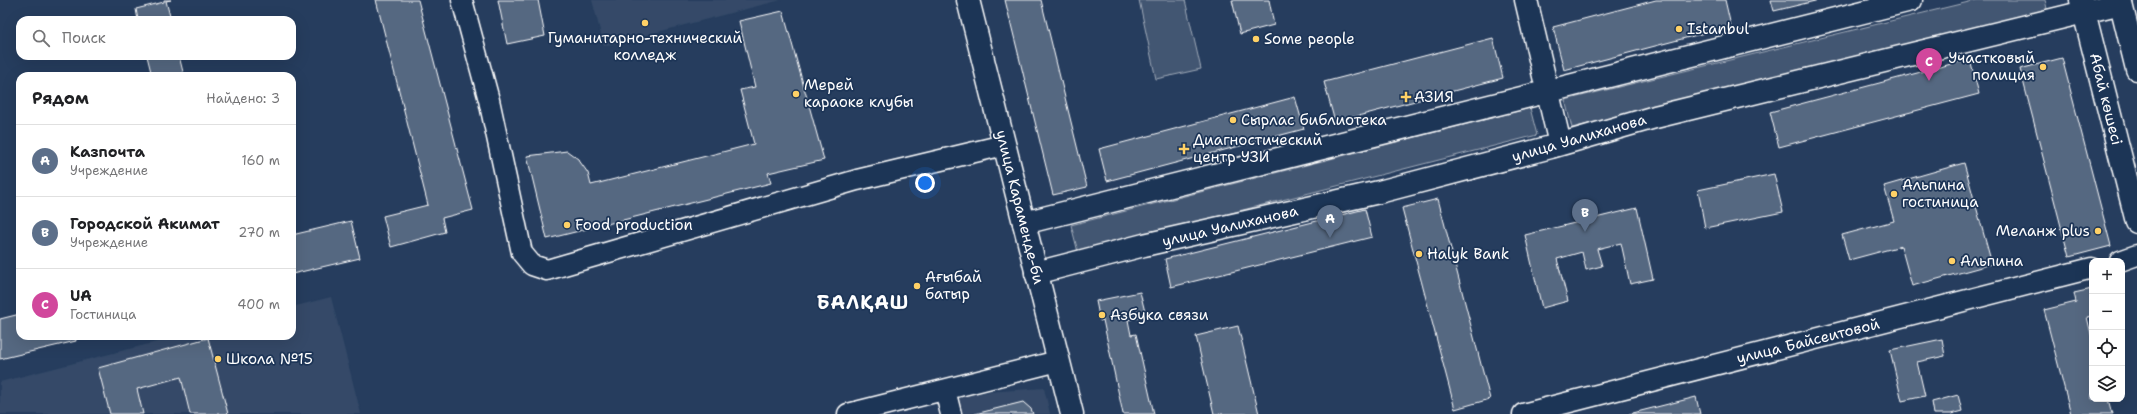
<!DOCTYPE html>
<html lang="ru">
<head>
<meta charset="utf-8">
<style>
	:root { --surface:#fff; --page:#f2f2f2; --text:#202124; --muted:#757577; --line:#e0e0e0; --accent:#847042 }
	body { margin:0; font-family:"Shantell Sans",sans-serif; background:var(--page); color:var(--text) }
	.controls { position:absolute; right:12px; bottom:12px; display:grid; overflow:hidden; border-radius:8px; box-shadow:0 4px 16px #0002 }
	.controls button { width:36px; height:36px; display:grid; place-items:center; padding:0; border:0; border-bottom:1px solid var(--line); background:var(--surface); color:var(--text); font:20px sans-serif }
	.you { position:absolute; left:925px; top:183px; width:14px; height:14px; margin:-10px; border:3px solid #fff; border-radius:50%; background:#1a73e8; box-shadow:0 0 0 6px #1a73e833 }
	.badge { display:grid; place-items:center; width:26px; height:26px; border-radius:50%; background:var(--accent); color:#fff; font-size:13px; font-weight:700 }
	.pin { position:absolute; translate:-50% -33px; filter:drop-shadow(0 1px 2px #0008) }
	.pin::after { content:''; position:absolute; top:21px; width:14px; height:12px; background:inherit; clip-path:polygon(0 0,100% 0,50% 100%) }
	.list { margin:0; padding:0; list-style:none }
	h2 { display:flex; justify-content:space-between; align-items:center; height:52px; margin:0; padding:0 16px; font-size:17px }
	h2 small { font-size:13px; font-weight:400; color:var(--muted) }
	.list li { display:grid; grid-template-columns:26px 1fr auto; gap:12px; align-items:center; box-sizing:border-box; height:72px; padding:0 16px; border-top:1px solid var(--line) }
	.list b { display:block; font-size:15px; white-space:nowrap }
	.list p { margin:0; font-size:13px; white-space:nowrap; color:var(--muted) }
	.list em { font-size:13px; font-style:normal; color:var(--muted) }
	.icon { flex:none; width:22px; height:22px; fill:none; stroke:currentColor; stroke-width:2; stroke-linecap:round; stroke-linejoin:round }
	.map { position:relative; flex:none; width:2137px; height:414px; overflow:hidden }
	.search { position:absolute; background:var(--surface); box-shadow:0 4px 16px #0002; left:16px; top:16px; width:280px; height:44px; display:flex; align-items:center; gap:10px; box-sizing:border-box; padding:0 14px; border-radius:12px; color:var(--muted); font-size:15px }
	.panel { position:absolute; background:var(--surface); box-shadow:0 4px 16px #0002; left:16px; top:72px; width:280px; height:268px; border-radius:12px }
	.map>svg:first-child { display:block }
</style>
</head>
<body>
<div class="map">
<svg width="2137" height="414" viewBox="0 0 2137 414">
	<rect width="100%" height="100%" fill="#263d5e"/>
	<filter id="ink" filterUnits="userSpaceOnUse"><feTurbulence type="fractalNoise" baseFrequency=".025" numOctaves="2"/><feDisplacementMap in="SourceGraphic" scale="8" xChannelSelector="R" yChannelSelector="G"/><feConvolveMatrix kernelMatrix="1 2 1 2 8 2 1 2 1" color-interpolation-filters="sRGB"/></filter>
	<g filter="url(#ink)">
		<path fill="#344a68" d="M592,0H781L604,46Z
			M331,297L361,414H0V382L180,336H292V307Z
			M1044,388L1050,414H938L936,403L960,394Z"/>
		<path fill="#425672" stroke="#a0aab8" d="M1139,0H1185L1201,69L1156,79Z
			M1977,0H2045L2048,13L1572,128L1565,100Z
			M1530,108L1537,135L1078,252L1071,225Z"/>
		<path fill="#556781" stroke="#fff" d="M164,0H171L166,1L171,20H138L136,9L164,2Z
			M376,0H418L473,210L442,218L445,232L391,247L383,216L428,205Z
			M498,0H538L545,36L507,44Z
			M1005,0H1041L1087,187L1053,195Z
			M1232,0H1269L1274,25L1240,34Z
			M1656,0H1725L1731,26L1564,70L1553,27Z
			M1771,0H1819L1774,11Z
			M783,11L824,160L768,173L771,183L547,239L527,156L567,151L578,159L588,173L591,185L754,144L740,90L755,87L739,21Z
			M1493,38L1503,78L1335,122L1324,82Z
			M147,56H179L184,76H152Z
			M2062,58L2111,246L2069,257L2020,69Z
			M1970,59L1979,94L1779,147L1770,112Z
			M1295,97L1304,129L1107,181L1099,149Z
			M1964,163L1992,264L1912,286L1901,246L1849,260L1842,235L1894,221L1884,186Z
			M1774,174L1783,212L1705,228L1698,190Z
			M1438,199L1490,399L1455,409L1402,208Z
			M1637,208L1653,279L1630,284L1621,243L1597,249L1602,266L1586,270L1582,252L1557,259L1568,301L1542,308L1525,235Z
			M1365,209L1372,237L1171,287L1165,259Z
			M351,221L360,258L292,274V235Z
			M2092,289V316L2087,317L2092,338V399H2108L2112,414H2071L2044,310L2076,302L2074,293Z
			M1140,292L1146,316L1128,320L1131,335L1136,334L1154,414H1123L1103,320L1100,321L1096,301Z
			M20,314V336H75L76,341L0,359V319Z
			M1238,326L1259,414H1214L1196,336Z
			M208,338L228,414H190L181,377L137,389L143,414H110L98,368Z
			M1942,339L1945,356L1917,362L1925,396L1902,401L1890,350Z
			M1958,395L1962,411L1951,414H1934L1932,402Z
			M1696,397L1700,414H1629Z
			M1023,402L1031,409L1033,414H975Z"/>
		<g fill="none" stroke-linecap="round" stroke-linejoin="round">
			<defs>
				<path id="minor" d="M462,0L489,100L522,253L532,265L547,270L857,180L1004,145
					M2120,261L2137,255
					M945,390L951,414
					M848,414L1058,361
					M1523,414L2092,268"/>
				<path id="tertiary" d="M1526,0L1560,144
					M1024,223L1911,0
					M1036,273L1144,245L1379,192L1551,147L1655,117L2121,3"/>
				<path id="secondary" d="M968,0L1072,414
					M2081,0L2137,222
					M2120,0L2137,69"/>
			</defs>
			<use href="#minor" stroke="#fff" stroke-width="23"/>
			<use href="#tertiary" stroke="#fff" stroke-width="25"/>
			<use href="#secondary" stroke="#fff" stroke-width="25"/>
			<use href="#minor" stroke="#1d3557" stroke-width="20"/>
			<use href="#tertiary" stroke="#1d3557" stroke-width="22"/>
			<use href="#secondary" stroke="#1d3557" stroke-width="22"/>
		</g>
	</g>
	<g fill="#ffd166" stroke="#1d3557" stroke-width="1.5">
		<circle cx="645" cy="23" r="4"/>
		<circle cx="1679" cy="29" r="4"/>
		<circle cx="1256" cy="39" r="4"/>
		<circle cx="2043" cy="67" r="4"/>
		<circle cx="796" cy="94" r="4"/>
		<path d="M1404 91h4v4h4v4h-4v4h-4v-4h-4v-4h4z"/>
		<circle cx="1233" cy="120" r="4"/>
		<path d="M1182 143h4v4h4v4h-4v4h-4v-4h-4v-4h4z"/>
		<circle cx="1894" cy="194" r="4"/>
		<circle cx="567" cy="225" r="4"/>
		<circle cx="2098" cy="231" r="4"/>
		<circle cx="1419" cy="254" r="4"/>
		<circle cx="1952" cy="261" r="4"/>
		<circle cx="917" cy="286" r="4"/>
		<circle cx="1102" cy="315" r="4"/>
		<circle cx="218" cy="359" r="4"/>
	</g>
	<g text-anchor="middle" stroke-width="3.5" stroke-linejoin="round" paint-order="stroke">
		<g font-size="15" fill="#fff" stroke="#1d3557" text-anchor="start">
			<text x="1687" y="34">Istanbul</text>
			<text x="645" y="43" text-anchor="middle">Гуманитарно-технический<tspan x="645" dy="17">колледж</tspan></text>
			<text x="1264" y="44">Some people</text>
			<text x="2035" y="63" text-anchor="end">Участковый<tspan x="2035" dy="17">полиция</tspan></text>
			<text x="804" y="90">Мерей<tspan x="804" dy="17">караоке клубы</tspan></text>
			<text x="1414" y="102">АЗИЯ</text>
			<text x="1241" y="125">Сырлас библиотека</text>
			<text x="1193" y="145">Диагностический<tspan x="1193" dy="17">центр УЗИ</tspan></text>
			<text x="1902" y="190">Альпина<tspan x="1902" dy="17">гостиница</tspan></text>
			<text x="575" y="230">Food production</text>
			<text x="2090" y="236" text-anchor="end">Меланж plus</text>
			<text x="1427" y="259">Halyk Bank</text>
			<text x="1960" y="266">Альпина</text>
			<text x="925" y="282">Ағыбай<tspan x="925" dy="17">батыр</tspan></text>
			<text x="1110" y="320">Азбука связи</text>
			<text x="226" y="364">Школа №15</text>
		</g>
		<g font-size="15" fill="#fff" stroke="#1d3557">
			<text transform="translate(2106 99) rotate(76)" y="5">Абай көшесі</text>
			<text transform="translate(1579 138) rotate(-16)" y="5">улица Уалиханова</text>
			<text transform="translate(1020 207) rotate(76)" y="5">улица Караменде-би</text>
			<text transform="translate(1230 226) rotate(-13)" y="5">улица Уалиханова</text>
			<text transform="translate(1808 341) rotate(-14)" y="5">улица Байсеитовой</text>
		</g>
		<g font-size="19" font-weight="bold" letter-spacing="1" fill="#fff" stroke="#1d3557">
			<text x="863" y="309">БАЛҚАШ</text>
		</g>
	</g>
</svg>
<div class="controls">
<button>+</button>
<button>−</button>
<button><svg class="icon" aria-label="locate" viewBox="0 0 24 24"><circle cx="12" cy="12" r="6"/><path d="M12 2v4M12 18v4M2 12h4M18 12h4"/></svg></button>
<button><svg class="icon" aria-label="layers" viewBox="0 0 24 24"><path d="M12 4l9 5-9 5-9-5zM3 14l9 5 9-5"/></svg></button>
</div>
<div class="you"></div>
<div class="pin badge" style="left:1330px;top:238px;background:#5c6f8a">A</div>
<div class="pin badge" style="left:1585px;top:232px;background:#5c6f8a">B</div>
<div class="pin badge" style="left:1929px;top:81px;background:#d1479c">C</div>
<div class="search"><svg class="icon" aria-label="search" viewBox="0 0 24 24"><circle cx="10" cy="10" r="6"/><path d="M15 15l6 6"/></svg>Поиск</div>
<section class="panel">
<h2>Рядом<small>Найдено: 3</small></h2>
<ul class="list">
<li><span class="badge" style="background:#5c6f8a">A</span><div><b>Казпочта</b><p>Учреждение</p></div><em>160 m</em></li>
<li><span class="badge" style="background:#5c6f8a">B</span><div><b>Городской Акимат</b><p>Учреждение</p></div><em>270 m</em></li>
<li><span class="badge" style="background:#d1479c">C</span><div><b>UA</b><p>Гостиница</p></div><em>400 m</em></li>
</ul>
</section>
</div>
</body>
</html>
